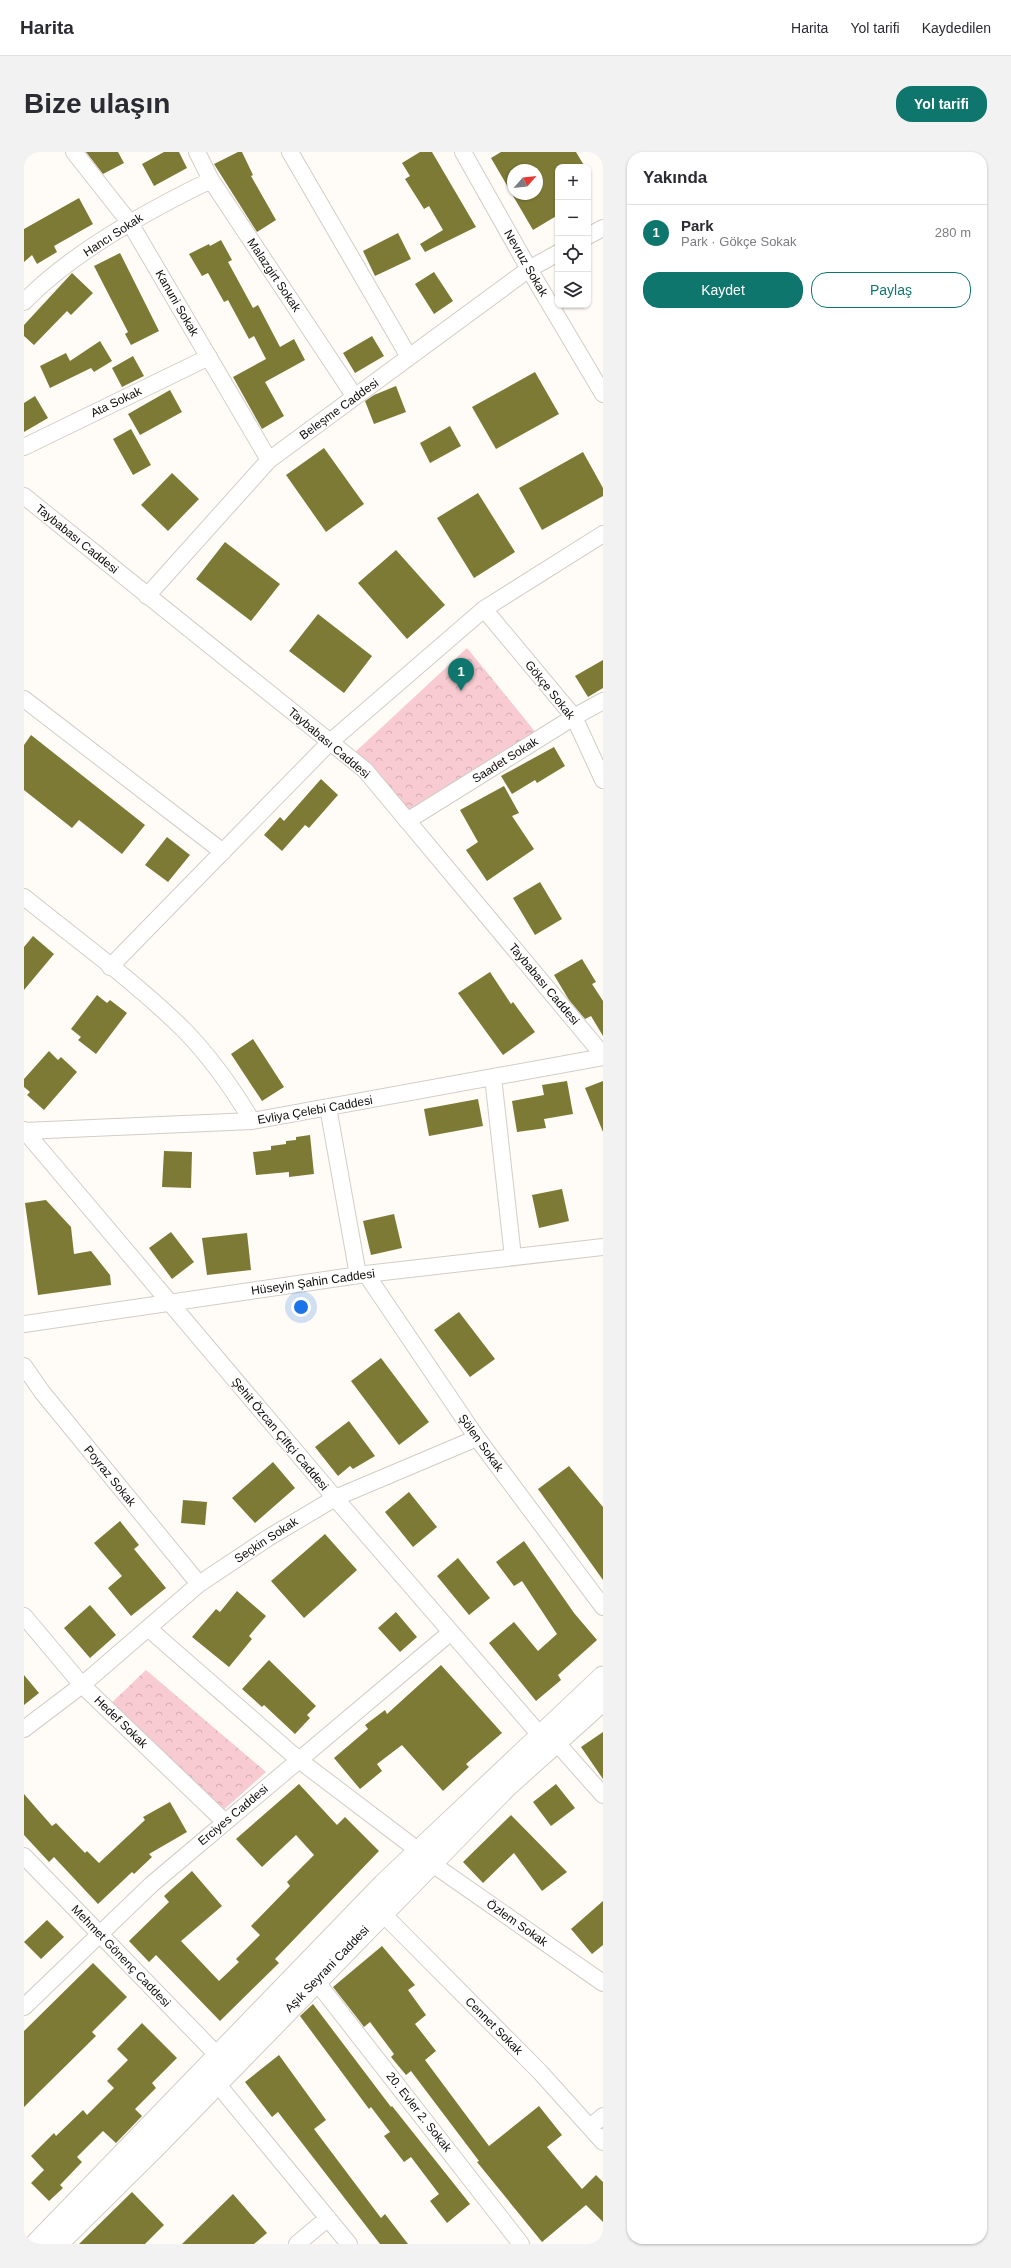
<!DOCTYPE html>
<html lang="tr">
<head>
<meta charset="utf-8">
<style>
	:root { --surface:#fff; --page:#f2f2f3; --text:#2b2b33; --muted:#7c7c81; --line:#e1e1e2; --accent:#0f766e }
	body { margin:0; font-family:Helvetica,sans-serif; background:var(--page); color:var(--text) }
	.controls { position:absolute; right:12px; top:12px; display:grid; overflow:hidden; border-radius:8px; box-shadow:0 1px 3px #0004 }
	.controls button { width:36px; height:36px; display:grid; place-items:center; padding:0; border:0; border-bottom:1px solid var(--line); background:var(--surface); color:var(--text); font:20px sans-serif }
	.compass { position:absolute; left:483px; top:12px; width:36px; height:36px; border-radius:50%; background:var(--surface); box-shadow:0 1px 3px #0004; rotate:63deg }
	.you { position:absolute; left:277px; top:1155px; width:14px; height:14px; margin:-10px; border:3px solid #fff; border-radius:50%; background:#1a73e8; box-shadow:0 0 0 6px #1a73e833 }
	.badge { display:grid; place-items:center; width:26px; height:26px; border-radius:50%; background:var(--accent); color:#fff; font-size:13px; font-weight:700 }
	.pin { position:absolute; translate:-50% -33px; filter:drop-shadow(0 1px 2px #0008) }
	.pin::after { content:''; position:absolute; top:21px; width:14px; height:12px; background:inherit; clip-path:polygon(0 0,100% 0,50% 100%) }
	.list { margin:0; padding:0; list-style:none }
	h2 { display:flex; justify-content:space-between; align-items:center; height:52px; margin:0; padding:0 16px; font-size:17px }
	h2 small { font-size:13px; font-weight:400; color:var(--muted) }
	.list li { display:grid; grid-template-columns:26px 1fr auto; gap:12px; align-items:center; box-sizing:border-box; height:56px; padding:0 16px; border-top:1px solid var(--line) }
	.list b { display:block; font-size:15px; white-space:nowrap }
	.list p { margin:0; font-size:13px; white-space:nowrap; color:var(--muted) }
	.list em { font-size:13px; font-style:normal; color:var(--muted) }
	.actions { display:flex; gap:8px; padding:12px 16px }
	.actions a { flex:1; padding:9px 0; border:1px solid var(--accent); border-radius:16px; text-align:center; font-size:14px; color:var(--accent) }
	.actions .main { background:var(--accent); color:#fff }
	.icon { flex:none; width:22px; height:22px; fill:none; stroke:currentColor; stroke-width:2; stroke-linecap:round; stroke-linejoin:round }
	.map { position:relative; flex:none; width:579px; height:2092px; overflow:hidden; border-radius:16px }
	header { display:flex; align-items:center; gap:24px; box-sizing:border-box; height:56px; padding:0 20px; background:var(--surface); border-bottom:1px solid var(--line) }
	header strong { font-size:19px }
	nav { display:flex; gap:22px; margin-inline-start:auto; font-size:14px }
	.intro { display:flex; align-items:center; justify-content:space-between; box-sizing:border-box; height:96px; padding:0 24px }
	h1 { margin:0; font-size:28px }
	.button { padding:10px 18px; border-radius:16px; background:var(--accent); color:#fff; font-size:14px; font-weight:700 }
	main { display:flex; gap:24px; padding:0 24px }
	aside { flex:1; background:var(--surface); border-radius:16px; box-shadow:0 1px 3px #0004 }
	.map>svg:first-child { display:block }
</style>
</head>
<body>
<header>
<strong>Harita</strong>
<nav><a>Harita</a><a>Yol tarifi</a><a>Kaydedilen</a></nav>
</header>
<div class="intro"><h1>Bize ulaşın</h1><a class="button">Yol tarifi</a></div>
<main>
<div class="map">
<svg width="579" height="2092" viewBox="0 0 579 2092">
	<defs>
		<pattern id="park-crowns" width="20" height="18" patternUnits="userSpaceOnUse"><rect width="20" height="18" fill="#f8cad1"/><path d="M2 6a3 3 0 1 1 6 0M12 15a3 3 0 1 1 6 0" fill="none" stroke="#d3acb2"/></pattern>
	</defs>
	<rect width="100%" height="100%" fill="#fffbf6"/>
	<path fill="url(#park-crowns)" d="M443,496L513,582L381,662L327,604Z
		M122,1518L242,1620L187,1669L78,1560Z"/>
	<path fill="#7c7a35" fill-rule="evenodd" d="M94,0L100,11L79,22L62,0Z
		M140,0H155L163,16L130,34L118,12Z
		M214,0H218L229,23L227,24L252,68L233,80L190,12Z
		M396,0H408L452,75L401,100L396,92L419,78L405,54L400,57L381,27L386,24L378,11Z
		M477,0H552L561,15H534V63L509,78L467,6ZM489,18H513V42H489Z
		M55,46L69,72L30,94L33,100L13,112L8,103L0,110V77Z
		M374,81L387,107L351,124L339,99Z
		M197,88L208,108L204,110L229,156L234,153L256,195L270,187L281,208L241,230L260,264L238,277L209,225L242,207L230,184L225,187L204,148L200,150L184,121L178,124L165,102L185,92L186,94Z
		M96,101L135,179L107,193L101,182L104,180L70,114Z
		M410,120L429,149L410,162L391,132Z
		M48,121L69,141L47,163L43,159L10,193L0,184V173Z
		M348,184L360,204L331,221L319,201Z
		M76,189L88,209L70,220L67,216L26,236L16,214L42,201L46,209Z
		M109,204L120,224L98,235L88,216Z
		M511,220L535,262L472,297L448,255Z
		M372,234L382,260L350,272L341,249L350,243Z
		M146,238L158,260L116,283L104,262Z
		M11,244L24,266L0,280V251Z
		M426,274L437,294L406,311L396,291Z
		M107,277L127,313L109,323L89,287Z
		M300,296L340,352L302,380L262,323Z
		M559,300L579,336V344L518,378L495,336Z
		M148,321L175,347L144,379L117,353Z
		M454,341L491,400L450,426L413,366Z
		M201,390L256,432L227,469L172,427Z
		M372,398L421,453L383,487L334,431Z
		M294,462L348,504L320,541L265,499Z
		M579,508V536L564,545L551,524Z
		M7,583L121,673L98,702L55,668L48,676L0,638V593Z
		M530,595L541,614L513,631L511,628L488,642L477,624Z
		M297,627L314,643L285,676L281,673L258,699L240,683L256,665L260,669Z
		M480,634L495,661L488,664L510,697L463,729L442,698L454,690L436,658Z
		M143,685L166,703L144,730L121,713Z
		M516,730L538,767L511,783L489,746Z
		M9,784L30,802L0,838V795Z
		M558,807L572,830L568,832L579,849V884L567,864L561,867L545,848L530,823Z
		M466,820L487,852L489,850L511,880L479,903L434,841Z
		M73,843L83,851L86,848L103,861L72,902L54,888L57,885L47,877Z
		M229,887L260,935L238,949L207,902Z
		M25,899L34,908L37,905L53,920L20,958L3,943L6,940L0,935V927Z
		M543,929L549,962L520,967L522,976L493,980L488,949L520,943L518,933Z
		M579,929V980L561,936Z
		M454,947L459,974L405,984L400,957Z
		M286,983L290,1022L265,1025V1020L232,1023L229,1000L247,998V994L262,992V989L272,988V985Z
		M140,999L168,1000L167,1036L138,1035Z
		M538,1037L545,1069L515,1076L508,1043Z
		M22,1048L47,1075L50,1102L67,1099L86,1123L87,1133L14,1143L1,1051Z
		M370,1062L378,1096L347,1103L339,1069Z
		M147,1080L170,1110L148,1127L125,1096Z
		M223,1081L227,1118L183,1123L178,1086Z
		M435,1160L471,1207L446,1225L410,1178Z
		M357,1206L405,1270L375,1293L327,1229Z
		M325,1269L351,1304L329,1317L326,1314L314,1324L291,1295Z
		M249,1310L271,1336L231,1371L208,1346Z
		M545,1314L579,1355V1428L514,1337Z
		M385,1340L413,1375L389,1395L361,1360Z
		M159,1348L183,1350L181,1373L157,1371Z
		M96,1369L115,1393L110,1397L142,1436L107,1464L84,1436L98,1424L70,1391Z
		M301,1382L333,1418L280,1466L247,1429Z
		M500,1389L550,1461L573,1488L534,1523L537,1528L512,1549L465,1491L490,1470L514,1499L533,1482L498,1429L490,1434L472,1410Z
		M434,1406L466,1446L445,1463L413,1424Z
		M213,1439L242,1464L225,1484L228,1487L205,1515L168,1485L192,1457L196,1460Z
		M66,1453L92,1483L66,1506L40,1476Z
		M372,1460L393,1485L376,1500L354,1476Z
		M245,1508L292,1554L283,1563L286,1566L271,1582L240,1553L238,1555L218,1537Z
		M417,1513L478,1581L442,1612L445,1615L419,1639L378,1593L353,1612L358,1619L336,1637L310,1606L344,1577L341,1573L361,1558L363,1562Z
		M0,1523L15,1541L0,1553Z
		M579,1580V1627L557,1595Z
		M275,1632L313,1673L321,1665L355,1699L251,1807L255,1811L196,1869L132,1803L125,1810L105,1789L145,1750L140,1744L168,1719L198,1754L157,1789L195,1829L215,1810L212,1807L236,1783L227,1774L266,1734L263,1730L290,1703L272,1683L238,1715L212,1687Z
		M532,1632L551,1656L527,1674L509,1650Z
		M0,1642L28,1674L32,1671L61,1701L63,1699L75,1711L121,1668L119,1665L146,1650L163,1680L125,1702L128,1705L110,1722L108,1720L74,1752L30,1705L25,1710L0,1683Z
		M487,1663L543,1720L518,1739L490,1701L459,1731L439,1710Z
		M579,1749V1793L568,1802L547,1777Z
		M23,1768L40,1785L17,1807L0,1790Z
		M358,1794L391,1833L384,1838L402,1863L391,1872L412,1899L401,1908L465,1994L515,1954L538,1983L523,1995L558,2037L572,2023L579,2030V2070L562,2053L518,2090L453,2010L455,2009L387,1919L382,1923L367,1905L370,1902L346,1870L340,1875L334,1867L309,1835Z
		M69,1811L103,1845L68,1880L72,1884L0,1955V1879Z
		M289,1852L367,1955L368,1954L446,2052L423,2071L406,2049L415,2042L387,2005L380,2010L360,1984L366,1980L347,1955L345,1957L276,1864Z
		M118,1871L153,1906L128,1931L132,1936L111,1957L118,1964L92,1991L79,1979L53,2005L58,2010L36,2033L39,2036L25,2049L7,2031L20,2018L7,2004L30,1981L32,1984L59,1958L63,1963L90,1936L83,1929L104,1908L93,1897Z
		M255,1903L302,1968L290,1977L357,2066L361,2062L384,2092H356L254,1960L248,1965L221,1930Z
		M108,2040L140,2073L121,2092H55Z
		M209,2042L243,2081L230,2092H158Z"/>
	<g fill="none" stroke-linecap="round" stroke-linejoin="round">
		<defs>
			<path id="minor" d="M50,0L106,71L245,308
				M173,0L187,28L331,245
				M266,0L385,205
				M439,0L505,117L579,242
				M564,84L579,76
				M0,150C48,100 125,58 187,28
				M0,295L185,205
				M0,344L341,618L579,903
				M123,444L245,308L505,117L534,101
				M460,457L550,565L579,628
				M0,547L199,700
				M383,669L550,565L579,549
				M0,745C54,789 112,830 161,879C187,906 209,937 228,969
				M86,815L306,590L460,457L579,382
				M469,925L489,1105
				M304,955L334,1123
				M0,978L311,1346L516,1583
				M0,979L228,969L579,905
				M342,1122L453,1286L579,1455
				M0,1172L342,1122L579,1095
				M0,1214L18,1240L175,1432
				M0,1464L58,1533L201,1670
				M125,1477L275,1608L395,1699L407,1711L579,1831
				M0,1577L58,1533L175,1432L244,1386L311,1346L453,1286
				M532,1590L579,1643
				M0,1704L201,1911
				M358,1761L516,1920L579,1990
				M292,1829L497,2092
				M0,1855L128,1732L427,1480
				M186,1923L325,2092
				M566,1975L579,1964
				M273,2092L304,2066"/>
			<path id="major" d="M12,2092L360,1732L579,1525
				M33,2092L133,1993L482,1635L579,1548"/>
		</defs>
		<use href="#minor" stroke="#d2cdc7" stroke-width="18"/>
		<use href="#major" stroke="#d2cdc7" stroke-width="23"/>
		<use href="#minor" stroke="#fff" stroke-width="16"/>
		<use href="#major" stroke="#fff" stroke-width="21"/>
	</g>
	<g text-anchor="middle" stroke-width="3" stroke-linejoin="round" paint-order="stroke">
		<g font-size="12" fill="#0e0c0a" stroke="#fff">
			<text transform="translate(89 83) rotate(-33)" y="4">Hancı Sokak</text>
			<text transform="translate(502 111) rotate(60)" y="4">Nevruz Sokak</text>
			<text transform="translate(250 123) rotate(56)" y="4">Malazgirt Sokak</text>
			<text transform="translate(153 151) rotate(60)" y="4">Kanuni Sokak</text>
			<text transform="translate(92 250) rotate(-26)" y="4">Ata Sokak</text>
			<text transform="translate(315 257) rotate(-36)" y="4">Beleşme Caddesi</text>
			<text transform="translate(53 387) rotate(39)" y="4">Taybabası Caddesi</text>
			<text transform="translate(526 538) rotate(51)" y="4">Gökçe Sokak</text>
			<text transform="translate(305 591) rotate(40)" y="4">Taybabası Caddesi</text>
			<text transform="translate(481 608) rotate(-32)" y="4">Saadet Sokak</text>
			<text transform="translate(520 832) rotate(50)" y="4">Taybabası Caddesi</text>
			<text transform="translate(291 958) rotate(-10)" y="4">Evliya Çelebi Caddesi</text>
			<text transform="translate(289 1130) rotate(-8)" y="4">Hüseyin Şahin Caddesi</text>
			<text transform="translate(256 1282) rotate(50)" y="4">Şehit Özcan Çiftçi Caddesi</text>
			<text transform="translate(457 1291) rotate(54)" y="4">Şölen Sokak</text>
			<text transform="translate(86 1324) rotate(51)" y="4">Poyraz Sokak</text>
			<text transform="translate(242 1388) rotate(-33)" y="4">Seçkin Sokak</text>
			<text transform="translate(97 1570) rotate(44)" y="4">Hedef Sokak</text>
			<text transform="translate(209 1663) rotate(-40)" y="4">Erciyes Caddesi</text>
			<text transform="translate(493 1771) rotate(35)" y="4">Özlem Sokak</text>
			<text transform="translate(97 1804) rotate(46)" y="4">Mehmet Gönenç Caddesi</text>
			<text transform="translate(303 1817) rotate(-46)" y="4">Aşık Seyrani Caddesi</text>
			<text transform="translate(470 1874) rotate(45)" y="4">Cennet Sokak</text>
			<text transform="translate(395 1960) rotate(52)" y="4">20. Evler 2. Sokak</text>
		</g>
	</g>
</svg>
<div class="controls">
<button>+</button>
<button>−</button>
<button><svg class="icon" aria-label="locate" viewBox="0 0 24 24"><circle cx="12" cy="12" r="6"/><path d="M12 2v4M12 18v4M2 12h4M18 12h4"/></svg></button>
<button><svg class="icon" aria-label="layers" viewBox="0 0 24 24"><path d="M12 4l9 5-9 5-9-5zM3 14l9 5 9-5"/></svg></button>
</div>
<svg class="compass" viewBox="-18 -18 36 36"><path d="M0-13l5 13h-10z" fill="#e53935"/><path d="M0 13l5-13h-10z" fill="#7c7c81"/></svg>
<div class="you"></div>
<div class="pin badge" style="left:437px;top:539px">1</div>
</div>
<aside>
<h2>Yakında<small></small></h2>
<ul class="list">
<li><span class="badge">1</span><div><b>Park</b><p>Park · Gökçe Sokak</p></div><em>280 m</em></li>
</ul>
<div class="actions"><a class="main">Kaydet</a><a>Paylaş</a></div>
</aside>
</main>
</body>
</html>
